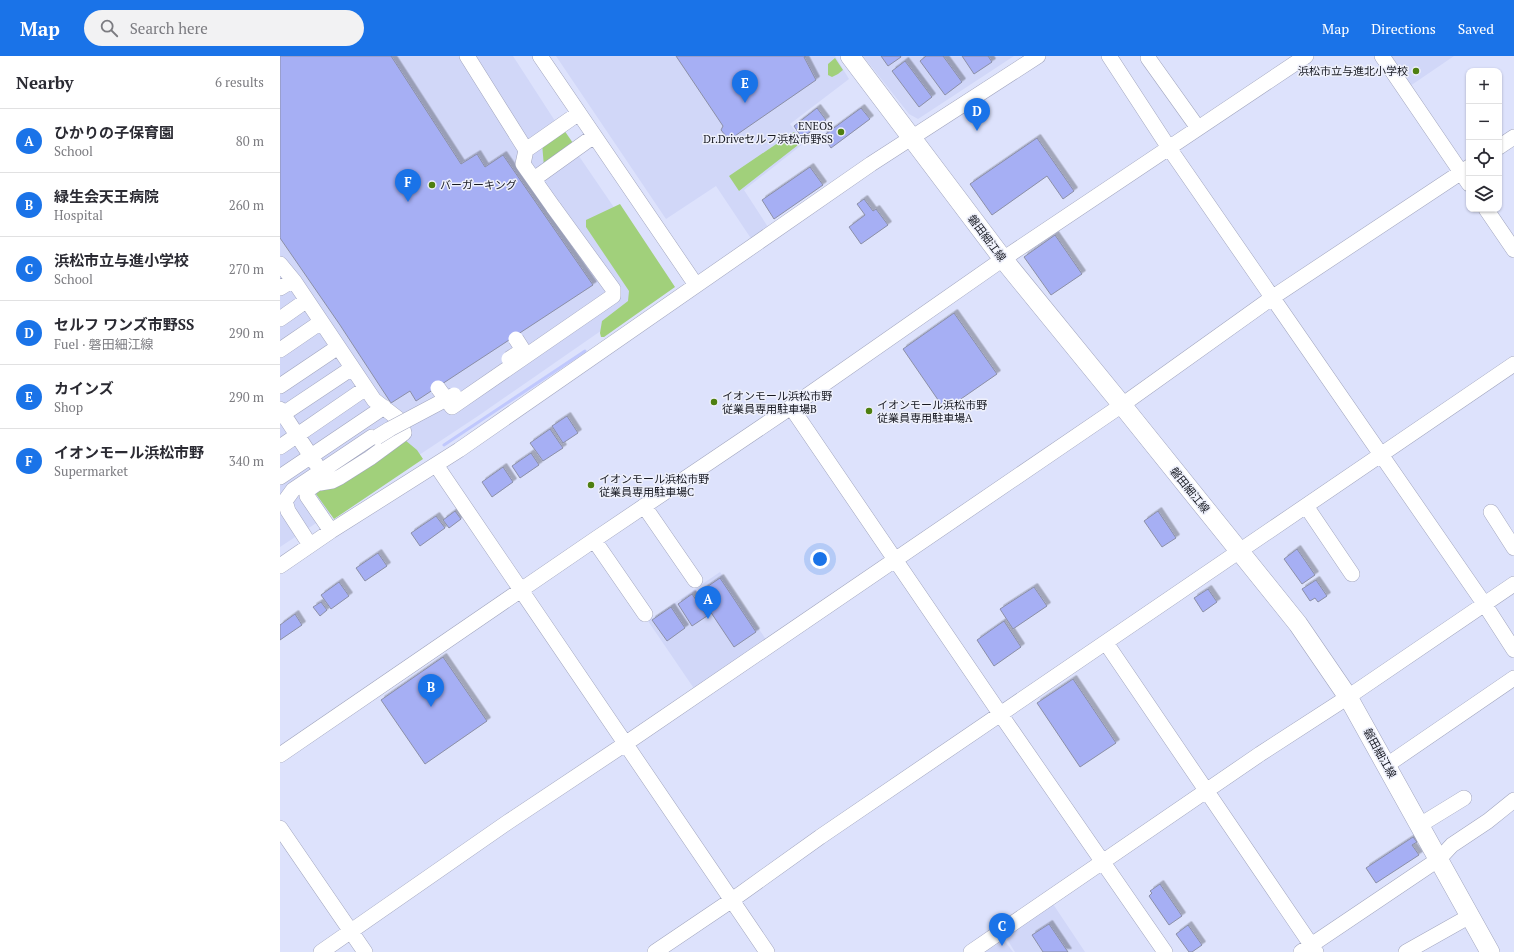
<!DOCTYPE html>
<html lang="en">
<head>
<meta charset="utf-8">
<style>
	:root { --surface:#fff; --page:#f2f2f3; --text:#2b2b33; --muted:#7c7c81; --line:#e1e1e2; --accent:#1a73e8 }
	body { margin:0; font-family:"PT Serif","Noto Sans JP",serif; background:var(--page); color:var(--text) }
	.controls { position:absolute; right:12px; top:12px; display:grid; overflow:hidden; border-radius:8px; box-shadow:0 1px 3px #0004 }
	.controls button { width:36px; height:36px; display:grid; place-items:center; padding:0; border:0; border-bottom:1px solid var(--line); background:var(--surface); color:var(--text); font:20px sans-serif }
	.you { position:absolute; left:540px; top:503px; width:14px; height:14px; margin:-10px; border:3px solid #fff; border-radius:50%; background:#1a73e8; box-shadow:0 0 0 6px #1a73e833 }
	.badge { display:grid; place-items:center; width:26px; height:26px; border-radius:50%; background:var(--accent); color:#fff; font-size:13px; font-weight:700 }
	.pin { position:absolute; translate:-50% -33px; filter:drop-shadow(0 1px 2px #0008) }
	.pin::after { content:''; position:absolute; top:21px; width:14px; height:12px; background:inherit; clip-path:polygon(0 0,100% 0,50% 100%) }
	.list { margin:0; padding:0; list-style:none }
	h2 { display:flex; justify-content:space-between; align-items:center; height:52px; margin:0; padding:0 16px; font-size:17px }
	h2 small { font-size:13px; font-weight:400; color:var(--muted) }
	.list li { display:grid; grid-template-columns:26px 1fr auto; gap:12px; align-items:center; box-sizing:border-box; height:64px; padding:0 16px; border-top:1px solid var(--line) }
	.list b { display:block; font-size:15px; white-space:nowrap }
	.list p { margin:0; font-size:13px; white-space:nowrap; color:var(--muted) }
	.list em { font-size:13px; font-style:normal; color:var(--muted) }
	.icon { flex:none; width:22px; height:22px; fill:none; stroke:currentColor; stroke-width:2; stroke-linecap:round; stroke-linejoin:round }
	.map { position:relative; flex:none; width:1234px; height:896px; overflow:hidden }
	header { display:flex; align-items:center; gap:24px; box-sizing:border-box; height:56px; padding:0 20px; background:var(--accent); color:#fff }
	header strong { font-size:19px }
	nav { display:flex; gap:22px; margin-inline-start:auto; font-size:14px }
	.search { width:280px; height:36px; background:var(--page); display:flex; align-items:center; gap:10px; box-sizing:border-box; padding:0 14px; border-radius:22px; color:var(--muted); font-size:15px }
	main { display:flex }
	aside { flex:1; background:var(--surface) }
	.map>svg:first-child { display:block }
</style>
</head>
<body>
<header>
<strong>Map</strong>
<div class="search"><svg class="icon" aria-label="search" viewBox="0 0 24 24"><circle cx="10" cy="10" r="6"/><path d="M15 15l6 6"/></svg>Search here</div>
<nav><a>Map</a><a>Directions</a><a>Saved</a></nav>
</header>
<main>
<aside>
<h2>Nearby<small>6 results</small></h2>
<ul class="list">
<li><span class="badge">A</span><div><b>ひかりの子保育園</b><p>School</p></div><em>80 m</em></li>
<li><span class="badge">B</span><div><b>緑生会天王病院</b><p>Hospital</p></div><em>260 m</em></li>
<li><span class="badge">C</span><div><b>浜松市立与進小学校</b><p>School</p></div><em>270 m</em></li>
<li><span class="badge">D</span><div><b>セルフ ワンズ市野SS</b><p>Fuel · 磐田細江線</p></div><em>290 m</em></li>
<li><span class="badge">E</span><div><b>カインズ</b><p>Shop</p></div><em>290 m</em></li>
<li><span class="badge">F</span><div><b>イオンモール浜松市野</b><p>Supermarket</p></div><em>340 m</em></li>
</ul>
</aside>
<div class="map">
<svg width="1234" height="896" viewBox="0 0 1234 896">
	<defs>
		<filter id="shadow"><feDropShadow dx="3.5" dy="-3.5" stdDeviation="0" flood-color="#0004"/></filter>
	</defs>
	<rect width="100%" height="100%" fill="#dde2fc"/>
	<path fill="#d1d7f8" d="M0,0H233L275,65L387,229L198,360L0,491Z
		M276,0H555L569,23L510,68L524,87L464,134L488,171L472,184L436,130L386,163Z
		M583,0H734L638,63L629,58Z
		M1110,0H1174L1130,30Z
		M440,516L487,585L415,634L368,565Z
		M773,848L805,896H735L725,880Z
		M724,884L733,896H705Z"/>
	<path fill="#a1d07b" d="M555,2L563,14L558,18L552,21L548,19V8Z
		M284,74L295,90L264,111L262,87Z
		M514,76L522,86L459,135L449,120Z
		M340,148L395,231L324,281H321L320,277L322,265L348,245L349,235L306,171V164Z
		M125,384L137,394L143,403L54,463L36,438L39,431Z"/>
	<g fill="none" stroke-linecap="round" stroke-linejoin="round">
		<path stroke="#c0c8fd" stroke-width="3" d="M164,389L305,295"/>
	</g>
	<path fill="#a6aff4" stroke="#8b8fa7" filter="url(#shadow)" d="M0,0H111L181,108L197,98L205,111L223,99L313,229L136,345L130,335L111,347L60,269L0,182Z
		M396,0H526L524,1L536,24L449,84L441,74L443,70Z
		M601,0H620L621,1L608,10Z
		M646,0H663L682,26L665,39L640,5Z
		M682,0H708L712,6L694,18Z
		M625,5L652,41L639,51L612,15Z
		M537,52L546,64L522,82L514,70Z
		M581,52L590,63L551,92L543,80Z
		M757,82L794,135L783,143L767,120L712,159L690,128Z
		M530,111L543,129L494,163L482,144Z
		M584,143L593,155L596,153L608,169L581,188L569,171L585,159L577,148Z
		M775,179L802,218L771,239L744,201Z
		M674,257L717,318L665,354L623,293Z
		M287,360L298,377L283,387L272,370Z
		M270,373L283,392L263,405L250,387Z
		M251,397L259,409L240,422L232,410Z
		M223,411L233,426L212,441L202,426Z
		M175,455L181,463L169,472L163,464Z
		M878,455L896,482L882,491L864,465Z
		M156,460L165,472L140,490L131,477Z
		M1017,493L1035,519L1022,528L1004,503Z
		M98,497L107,510L85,525L76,512Z
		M440,522L476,576L454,591L418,537Z
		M1036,524L1047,540L1038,546L1035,542L1030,545L1022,533Z
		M59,526L69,540L51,553L41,539Z
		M754,531L767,550L733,573L720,553Z
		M928,533L937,546L923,556L914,542Z
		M412,538L427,560L412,570L398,548Z
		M41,546L47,554L40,560L33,551Z
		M391,551L405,572L387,585L372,564Z
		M15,558L22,569L0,584V569Z
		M724,565L741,591L714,610L697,584Z
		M163,601L207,665L145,708L101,644Z
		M793,623L836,687L800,711L757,647Z
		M1133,781L1137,786L1132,789L1139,799L1096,827L1086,812Z
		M880,828L902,860L889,869L869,840L872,837L870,835Z
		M769,868L788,896H763L752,879Z
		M908,869L922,889L912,896H909L896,878Z"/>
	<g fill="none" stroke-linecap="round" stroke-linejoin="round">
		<defs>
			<path id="minor" d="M187,0L246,94L243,108L274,152
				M260,0L416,229
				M829,0L889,92L1205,549L1234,594
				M1102,0L1189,128
				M868,2L918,72
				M1219,91L1234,81
				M246,94L299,57
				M254,123L314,80
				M1206,153L1234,194
				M0,208L14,225L94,344L121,365L124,377L90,402L60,421L52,425L40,427
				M0,232L13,224
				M0,263L27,244
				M0,294L41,266
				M0,330L58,291
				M511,351L721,659L885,896
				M0,353L36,408
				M0,360L72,312
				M0,391L86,332
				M156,409L487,896
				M0,421L104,351
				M42,424L28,434L27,440L51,475
				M364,450L415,524
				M1026,450L1072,518
				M1211,456L1234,492
				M314,484L365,558
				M30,489L8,455L5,445L13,434L92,381H97
				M0,510L51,475L179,394L591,108L758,0
				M826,587L1036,896
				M0,699L314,484L511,351L723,203L1026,0
				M1107,709L1234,622
				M1140,769L1184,742
				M0,772L85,896
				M41,896L228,766L345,688L842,349L993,241L1189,111
				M375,896L452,844L540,781L1234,308
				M691,896L980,698L1068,641L1234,528
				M1021,896L1159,803L1172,789L1208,765L1234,744
				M1126,896L1190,860"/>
			<path id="major" d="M570,0L723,203L842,349L1018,568L1068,641L1210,896"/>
		</defs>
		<use href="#minor" stroke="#a2a6bf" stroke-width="16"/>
		<use href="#major" stroke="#a2a6bf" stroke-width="20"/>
		<use href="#minor" stroke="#fff" stroke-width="15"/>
		<use href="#major" stroke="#fff" stroke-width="19"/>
		<defs>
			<path id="minor-bridge" d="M229,303L243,294L236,283
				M158,332L172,351L333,240V233L274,152
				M97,381L110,373L174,339"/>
		</defs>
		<use href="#minor-bridge" stroke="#a2a6bf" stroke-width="16" stroke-linecap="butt"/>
		<use href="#minor-bridge" stroke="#fff" stroke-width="15"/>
	</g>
	<g fill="#4e7f10" stroke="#eef0fb" stroke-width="1.5">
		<circle cx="1136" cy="15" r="4"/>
		<circle cx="561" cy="76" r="4"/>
		<circle cx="152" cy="129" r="4"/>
		<circle cx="434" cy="346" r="4"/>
		<circle cx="589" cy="355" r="4"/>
		<circle cx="311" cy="429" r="4"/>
	</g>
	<g text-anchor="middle" stroke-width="3" stroke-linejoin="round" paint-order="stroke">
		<g font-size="11" fill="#171922" stroke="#eef0fb" text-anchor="start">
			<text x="1128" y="19" text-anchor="end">浜松市立与進北小学校</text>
			<text x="553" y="74" text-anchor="end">ENEOS<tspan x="553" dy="13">Dr.Driveセルフ浜松市野SS</tspan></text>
			<text x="160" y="133">バーガーキング</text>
			<text x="442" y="344">イオンモール浜松市野<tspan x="442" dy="13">従業員専用駐車場B</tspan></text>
			<text x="597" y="353">イオンモール浜松市野<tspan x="597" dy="13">従業員専用駐車場A</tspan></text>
			<text x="319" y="427">イオンモール浜松市野<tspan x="319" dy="13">従業員専用駐車場C</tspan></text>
		</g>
		<g font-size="11" fill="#171922" stroke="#eef0fb">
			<text transform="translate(707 182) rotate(53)" y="4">磐田細江線</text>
			<text transform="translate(910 434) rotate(51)" y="4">磐田細江線</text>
			<text transform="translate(1100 697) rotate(61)" y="4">磐田細江線</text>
		</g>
	</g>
</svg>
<div class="controls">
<button>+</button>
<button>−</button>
<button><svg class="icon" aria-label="locate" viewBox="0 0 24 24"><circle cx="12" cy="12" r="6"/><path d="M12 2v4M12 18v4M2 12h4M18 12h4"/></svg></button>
<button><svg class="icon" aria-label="layers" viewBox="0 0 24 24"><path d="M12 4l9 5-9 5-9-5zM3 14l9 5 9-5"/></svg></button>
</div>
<div class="you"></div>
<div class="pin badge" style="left:428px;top:563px">A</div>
<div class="pin badge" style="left:151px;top:651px">B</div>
<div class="pin badge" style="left:722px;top:890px">C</div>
<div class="pin badge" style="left:697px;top:75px">D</div>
<div class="pin badge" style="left:465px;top:47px">E</div>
<div class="pin badge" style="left:128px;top:146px">F</div>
</div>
</main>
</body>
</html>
